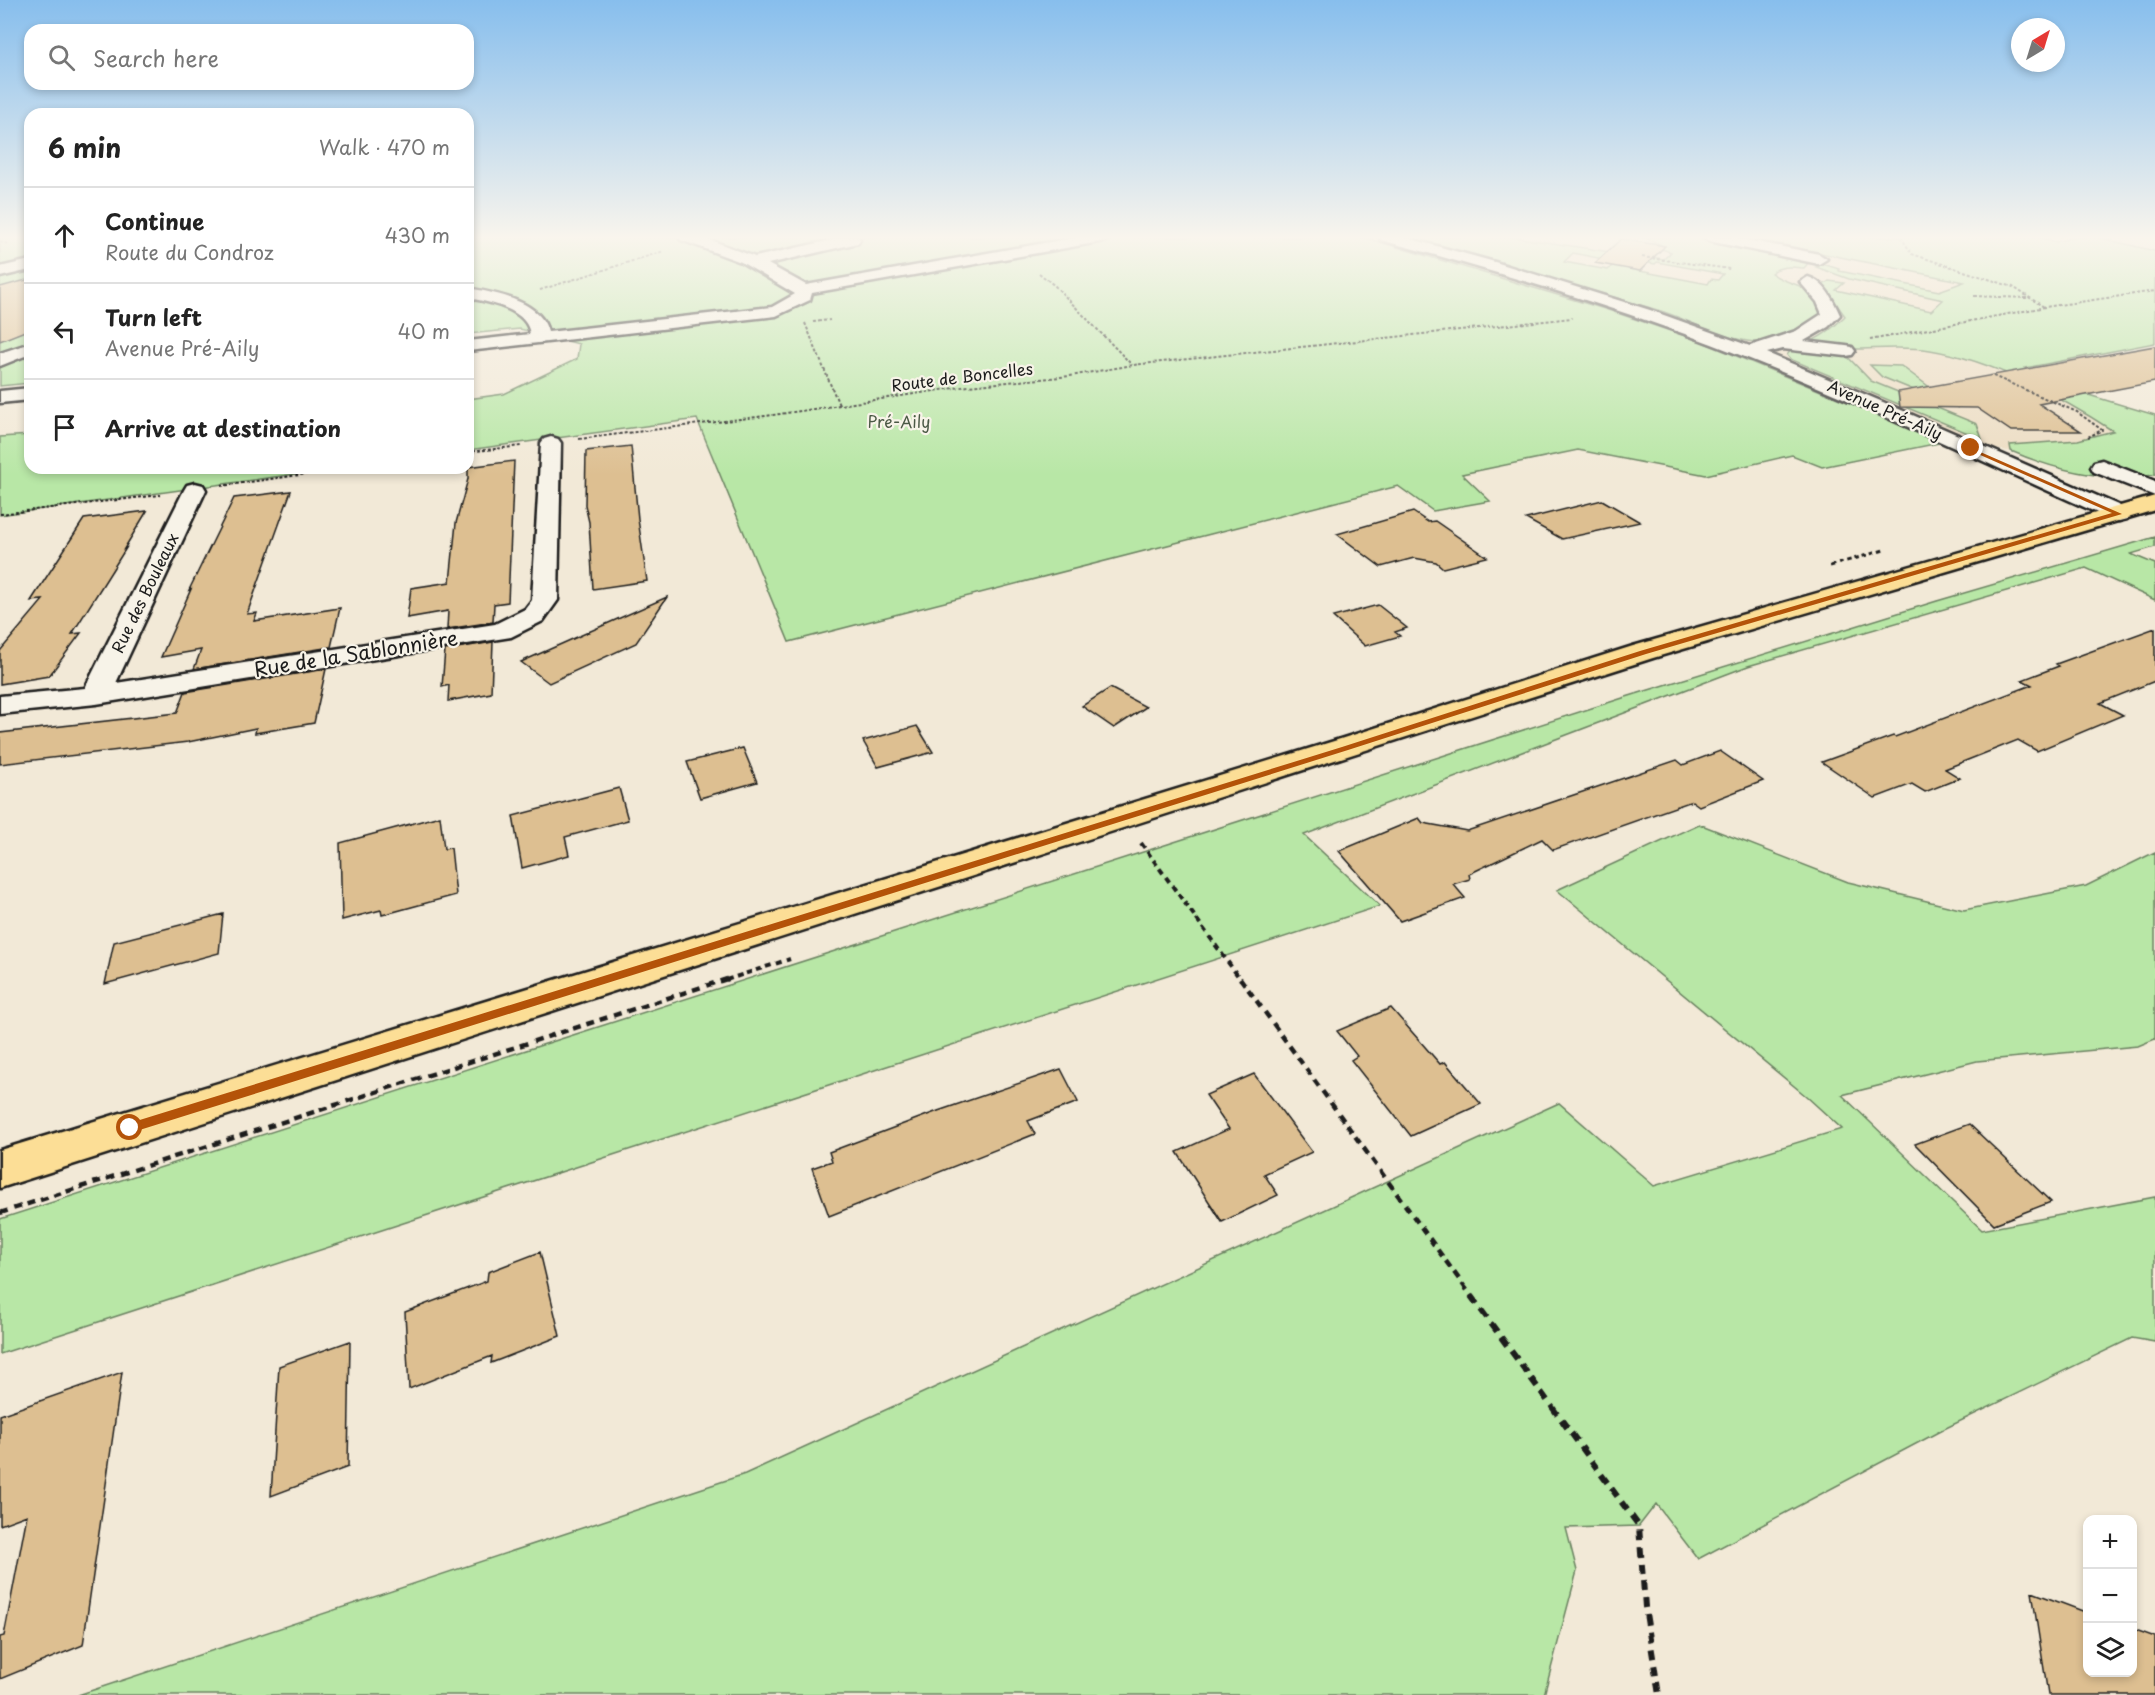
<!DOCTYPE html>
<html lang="en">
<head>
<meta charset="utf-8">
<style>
	:root { --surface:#fff; --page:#f6f6f6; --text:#222; --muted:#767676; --line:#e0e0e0 }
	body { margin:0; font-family:"Playpen Sans",sans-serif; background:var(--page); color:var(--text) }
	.controls { position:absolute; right:18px; bottom:18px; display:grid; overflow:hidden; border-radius:12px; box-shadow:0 3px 9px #0003 }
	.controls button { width:54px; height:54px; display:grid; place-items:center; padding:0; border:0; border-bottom:2px solid var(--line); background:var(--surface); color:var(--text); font:30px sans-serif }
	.compass { position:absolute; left:2011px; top:18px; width:54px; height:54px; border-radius:50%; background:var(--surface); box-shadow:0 3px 9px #0003; rotate:38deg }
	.stop { position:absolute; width:18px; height:18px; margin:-14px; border:4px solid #b45309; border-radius:50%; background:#fff }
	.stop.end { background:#b45309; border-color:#fff; box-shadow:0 2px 6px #0008 }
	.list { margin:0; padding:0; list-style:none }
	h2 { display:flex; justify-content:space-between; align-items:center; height:78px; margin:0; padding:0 24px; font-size:26px }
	h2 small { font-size:20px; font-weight:400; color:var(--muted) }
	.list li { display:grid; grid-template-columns:39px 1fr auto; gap:18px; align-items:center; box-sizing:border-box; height:96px; padding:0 24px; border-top:2px solid var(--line) }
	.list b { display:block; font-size:22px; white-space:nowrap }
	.list p { margin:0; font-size:20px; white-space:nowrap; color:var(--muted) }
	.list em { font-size:20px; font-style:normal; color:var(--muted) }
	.icon { flex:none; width:33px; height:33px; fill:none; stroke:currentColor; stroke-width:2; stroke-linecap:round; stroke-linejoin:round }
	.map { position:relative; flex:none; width:2155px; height:1695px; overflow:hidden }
	.search { position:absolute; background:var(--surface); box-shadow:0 3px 9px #0003; left:24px; top:24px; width:450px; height:66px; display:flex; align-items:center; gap:15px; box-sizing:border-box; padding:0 21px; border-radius:18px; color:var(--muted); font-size:22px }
	.panel { position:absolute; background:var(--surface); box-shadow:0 3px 9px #0003; left:24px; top:108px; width:450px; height:366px; border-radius:18px }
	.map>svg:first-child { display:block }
</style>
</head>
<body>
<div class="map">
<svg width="2155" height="1695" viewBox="0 0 2155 1695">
	<rect width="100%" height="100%" fill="#f2e9d7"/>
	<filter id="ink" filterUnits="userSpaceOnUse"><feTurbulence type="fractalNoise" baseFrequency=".0167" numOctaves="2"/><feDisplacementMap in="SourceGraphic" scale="12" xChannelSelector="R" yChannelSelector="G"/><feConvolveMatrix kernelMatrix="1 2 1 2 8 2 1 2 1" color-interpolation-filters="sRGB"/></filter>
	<g filter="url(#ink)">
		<path fill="#ecdcc2" d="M1363,237H2155V285L1852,349H1928L1969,358L2072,404L2114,431L2078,440L2010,445L2011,451L1939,443L1857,406L1700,341L1608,310Z"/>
		<path fill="#b8e7a6" stroke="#6a8261" stroke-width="1.5" d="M0,237H30V383L0,386Z
			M468,237H1363L1608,310L1700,341L1857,406L1939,443L1822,467L1792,455L1706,475L1578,450L1462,474L1490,501L1433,511L1398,486L789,642L697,419L468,450V399L504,394L577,359L579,344L520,329L468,334Z
			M1400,237H1514L1610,252L1603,259L1573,253L1564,262L1608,270L1614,264L1629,269L1708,284L1711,279L1718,280L1723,274L1657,262L1655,264L1638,261L1644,256L1664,259L1671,252L1661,249L1664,246L1643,237H1695L1810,261L1804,268C1792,267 1781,265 1771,273C1795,290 1811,278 1823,315C1804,329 1781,343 1756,342C1723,340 1692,321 1661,311C1574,285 1488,260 1400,237Z
			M1741,237H2038L2056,242L2076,237H2096L2155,251V343L2025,368L2082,393L2155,415V475C2104,482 2057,471 2011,451L2010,445L2078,440L2113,431C2061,397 1991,360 1930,350C1905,346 1877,349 1852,349L1845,354L1871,381L1977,424L1982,439L1790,359L1787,355C1794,345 1800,346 1811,341C1824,336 1835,326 1845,316L1823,285L1829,281L1844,283L1836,290L1931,311L1943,300L1849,279L1816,267L1823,264L1839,269V271L1939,291L1964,282Z
			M1870,365L1901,366L1958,408L1882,377Z
			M30,435V468H339L0,515V437Z
			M2155,537V547L2131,554L2155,564V600L2086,568L1748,666L1304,835L1380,906L0,1354V1219L1626,697L1937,601Z
			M1699,824L1848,882L1964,910L2086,886L2155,852V1039L2138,1046L1977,1061L1842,1095L1982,1230L2155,1197V1342L2132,1338L1946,1428L1698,1559L1656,1504L1639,1526L1566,1528L1577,1571L1544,1695H78L745,1474L1559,1103L1654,1186L1842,1129L1806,1096L1557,890Z"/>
		<path fill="#ddbf91" stroke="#1c1c1c" stroke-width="1.5" d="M1621,239L1665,246L1640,271L1595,263Z
			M30,279V329L0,341V287Z
			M2155,346V382L2039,404L2081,431H2011L1977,408L1900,407L1898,392Z
			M631,446L638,519L647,581L593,589L589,522L585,505L586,451Z
			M514,461L508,602L494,604L493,622L447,629L448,611L407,618L411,588L450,582L456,523L468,479V467Z
			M291,491L247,614L257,613L254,621L340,608L331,647L194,669L201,650L161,657L191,589L189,590L234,498Z
			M1602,500L1640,522L1562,539L1526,519Z
			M147,511L124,549L126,548L72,634L81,633L49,676L0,684V651L43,600L31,601L84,519Z
			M1413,512L1428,522L1435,521L1487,557L1443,568L1436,562L1414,558L1381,567L1337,534Z
			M667,597L636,643L549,683L521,662Z
			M1378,605L1407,628L1395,632L1400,636L1365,646L1333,617Z
			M2155,628V681L2100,703L2123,715L2037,751L2018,740L1945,769L1960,778L1925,792L1912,784L1875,798L1822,762L1893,736L1895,737L2032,685L2022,680L2059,666L2056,664Z
			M493,642L491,693L448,701L449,685L442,687L445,650Z
			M326,669L314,723L255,733L256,728L188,742L0,764V733L177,713L185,692Z
			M1110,688L1146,707L1114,728L1082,706Z
			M917,726L933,752L878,767L863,741Z
			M743,748L757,782L700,798L687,762Z
			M1720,751L1763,781L1699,806L1692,801L1553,850L1542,839L1469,874L1470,879L1453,884L1465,898L1400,921L1339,851L1419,818L1423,823L1467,831L1677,760L1683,765Z
			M619,788L628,820L565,837L569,855L522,868L513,816Z
			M440,816L444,849L451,848L456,895L382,915L381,910L342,920L340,843Z
			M223,914L219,953L105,984L114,942Z
			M1391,1008L1440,1064L1445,1062L1481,1104L1411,1136L1351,1060L1357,1056L1337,1031Z
			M1061,1069L1078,1102L1028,1121L1035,1134L829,1216L812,1168L832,1161L829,1152L938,1111Z
			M1254,1074L1312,1152L1264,1174L1278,1195L1222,1222L1177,1152L1229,1129L1206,1095Z
			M1969,1124L2051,1202L1994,1224L1915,1144Z
			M540,1252L560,1336L491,1363L492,1356L409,1389L405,1312L487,1281L488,1272Z
			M350,1341L348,1467L271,1496L279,1366Z
			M122,1372L83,1645L0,1679V1637L4,1636L27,1515L0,1525V1415Z
			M2032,1592L2088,1613V1672H2133V1629L2155,1637V1695H2048Z"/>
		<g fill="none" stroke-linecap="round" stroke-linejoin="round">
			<defs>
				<path id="minor" d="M679,237H703L755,257L845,237H859L860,240L858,243L768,264L806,285L1078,237H1112L1105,241L812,293L810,300L776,316L468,351V341L530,334C527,309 489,302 468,298V288C494,293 541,300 548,332L772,307L795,294L741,262L681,240Z
					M1379,237H1404L1495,262L1650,310L1750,346L1796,331L1822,314L1817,302L1800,282L1808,277C1824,281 1834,301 1840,315L1828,327L1804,341L1846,346L1852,347L1855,351L1852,355L1846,356L1783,349L1767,353L1883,402L2127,509L2131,514L2127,519L2119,521L2111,519C1987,464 1866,405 1740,355C1623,309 1502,273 1381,240Z
					M1702,237H1733L1819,254L1827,259L1819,264L1709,241Z
					M30,260V270L0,277V267Z
					M30,343V354L0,366V353Z
					M30,388V400L0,403V391Z
					M551,437L558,439L561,443L558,600L543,621L511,637L96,704L0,714V696L85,688L184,490L187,485L195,483L203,485L206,490L116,683L495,624L525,609L532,600L541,443L544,439Z
					M2102,460L2155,481V496L2094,472L2091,467L2094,462Z"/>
				<path id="major" d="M2155,496V510L1653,658L0,1188V1150L1334,741L1633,646Z"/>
			</defs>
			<use href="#minor" stroke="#1c1c1c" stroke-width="5"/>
			<use href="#major" stroke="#1c1c1c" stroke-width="5"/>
			<path stroke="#1c1c1c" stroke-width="2" stroke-dasharray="3 2" stroke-linecap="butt" d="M1901,237L1912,254L2013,287L2044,307
				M0,242L9,244
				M1642,257L1730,269
				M1039,273L1055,286L1132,365
				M540,290L664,251
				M1974,296L2027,298
				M813,322L830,320
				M805,323L839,405
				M1870,340L2045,307L2155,291
				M1993,376L2077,412L2102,430L2088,437
				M579,439L773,415L968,386L1070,376L1133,365L1572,318
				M468,452L521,446
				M221,486L349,468
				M0,514L160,495"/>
			<path stroke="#1c1c1c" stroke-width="3" stroke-dasharray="4.5 4" stroke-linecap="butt" d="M1830,566L1884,550"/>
			<path stroke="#1c1c1c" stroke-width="4" stroke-dasharray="6 4.5" stroke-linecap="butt" d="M1141,843L1241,980
				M726,980L790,959"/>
			<path stroke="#1c1c1c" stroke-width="4.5" stroke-dasharray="8 6" stroke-linecap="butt" d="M1240,978L1472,1297
				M0,1213L730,978"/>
			<path stroke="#1c1c1c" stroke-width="6" stroke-dasharray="10 7" stroke-linecap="butt" d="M1471,1296L1639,1526L1645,1607L1659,1695"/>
			<use href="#minor" fill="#f7f3e8" fill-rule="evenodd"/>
			<use href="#major" fill="#fcde96" fill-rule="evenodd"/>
		</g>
	</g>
	<linearGradient id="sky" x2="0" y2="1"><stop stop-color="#87beed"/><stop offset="0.5" stop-color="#f9f5ed"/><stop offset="1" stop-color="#f9f5ed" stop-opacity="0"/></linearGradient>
	<rect width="2155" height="475" fill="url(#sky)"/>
	<path fill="#b45309" d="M1969,447L2122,514L1646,654L1348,750L130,1133L124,1128L130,1123L1342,747L1640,651L2112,513L1969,450Z"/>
	<g text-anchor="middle" stroke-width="4.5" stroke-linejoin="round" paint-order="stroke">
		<g font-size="16" fill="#1c1c1c" stroke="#f7f3e8">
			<text transform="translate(962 377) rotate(-7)" y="6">Route de Boncelles</text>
			<text transform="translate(1885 410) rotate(24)" y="6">Avenue Pré-Aily</text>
			<text transform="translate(145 593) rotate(-64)" y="6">Rue des Bouleaux</text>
		</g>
		<g font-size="16" fill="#4b5945" stroke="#f7f3e8">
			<text x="899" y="428">Pré-Aily</text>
		</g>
		<g font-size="20" fill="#1c1c1c" stroke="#f7f3e8">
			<text transform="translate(356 654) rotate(-9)" y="7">Rue de la Sablonnière</text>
		</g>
	</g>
</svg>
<div class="controls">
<button>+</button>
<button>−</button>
<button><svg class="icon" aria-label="layers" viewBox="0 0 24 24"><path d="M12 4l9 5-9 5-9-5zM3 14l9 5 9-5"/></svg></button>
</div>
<svg class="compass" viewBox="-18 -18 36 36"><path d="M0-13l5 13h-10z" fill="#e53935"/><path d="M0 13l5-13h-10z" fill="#767676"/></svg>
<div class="stop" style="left:130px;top:1128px"></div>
<div class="stop end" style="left:1971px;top:448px"></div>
<div class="search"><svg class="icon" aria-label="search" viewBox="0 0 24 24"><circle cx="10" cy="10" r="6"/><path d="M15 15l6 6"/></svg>Search here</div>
<section class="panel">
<h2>6 min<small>Walk · 470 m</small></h2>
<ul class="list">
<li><svg class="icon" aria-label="ahead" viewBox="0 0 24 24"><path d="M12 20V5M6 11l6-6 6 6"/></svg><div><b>Continue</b><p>Route du Condroz</p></div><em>430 m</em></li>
<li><svg class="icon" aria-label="left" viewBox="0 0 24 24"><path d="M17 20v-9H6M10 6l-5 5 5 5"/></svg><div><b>Turn left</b><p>Avenue Pré-Aily</p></div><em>40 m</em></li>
<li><svg class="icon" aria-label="arrive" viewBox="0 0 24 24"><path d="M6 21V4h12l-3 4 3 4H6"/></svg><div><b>Arrive at destination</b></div></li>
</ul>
</section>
</div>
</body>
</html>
